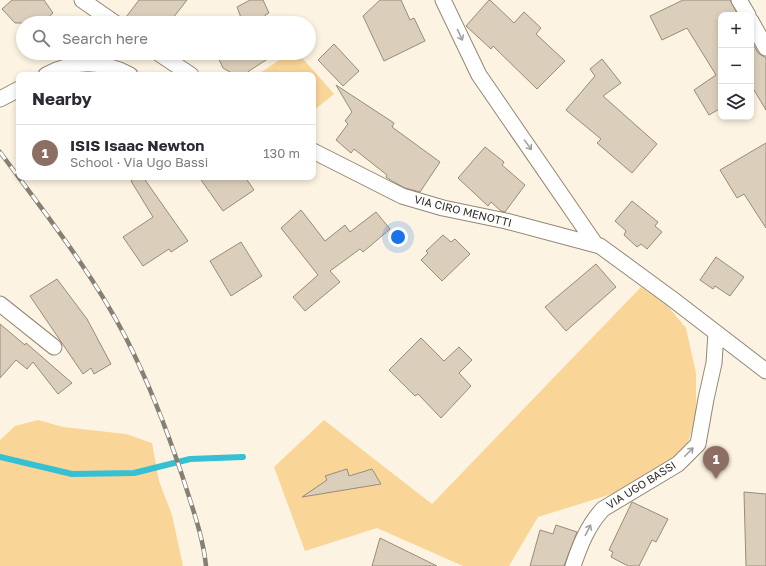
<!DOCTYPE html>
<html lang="en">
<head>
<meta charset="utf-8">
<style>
	:root { --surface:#fff; --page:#f7f7f7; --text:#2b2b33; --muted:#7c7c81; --line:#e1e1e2; --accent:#1a73e8 }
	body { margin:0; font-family:"Golos Text",sans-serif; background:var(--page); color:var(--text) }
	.controls { position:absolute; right:12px; top:12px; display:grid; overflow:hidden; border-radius:8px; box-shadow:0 2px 6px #0003 }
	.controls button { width:36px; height:36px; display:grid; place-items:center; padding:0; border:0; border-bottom:1px solid var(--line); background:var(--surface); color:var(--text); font:20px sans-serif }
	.you { position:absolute; left:398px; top:237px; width:14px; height:14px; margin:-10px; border:3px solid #fff; border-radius:50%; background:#1a73e8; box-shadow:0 0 0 6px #1a73e833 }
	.badge { display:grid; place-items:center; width:26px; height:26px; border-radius:50%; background:var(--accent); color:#fff; font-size:13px; font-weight:700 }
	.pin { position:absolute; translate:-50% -33px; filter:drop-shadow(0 1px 2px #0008) }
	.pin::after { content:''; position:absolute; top:21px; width:14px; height:12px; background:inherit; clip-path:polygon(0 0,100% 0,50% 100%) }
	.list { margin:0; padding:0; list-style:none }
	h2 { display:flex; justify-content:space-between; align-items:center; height:52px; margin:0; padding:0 16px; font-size:17px }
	h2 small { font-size:13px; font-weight:400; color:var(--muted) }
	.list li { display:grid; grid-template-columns:26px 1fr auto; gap:12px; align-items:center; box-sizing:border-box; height:56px; padding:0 16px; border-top:1px solid var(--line) }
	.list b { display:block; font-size:15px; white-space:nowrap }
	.list p { margin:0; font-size:13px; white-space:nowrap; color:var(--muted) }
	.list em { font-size:13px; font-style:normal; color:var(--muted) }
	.icon { flex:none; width:22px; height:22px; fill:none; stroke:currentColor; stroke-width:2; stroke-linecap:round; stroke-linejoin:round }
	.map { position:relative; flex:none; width:766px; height:566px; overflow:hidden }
	.search { position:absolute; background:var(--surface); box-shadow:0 2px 6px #0003; left:16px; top:16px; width:300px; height:44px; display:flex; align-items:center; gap:10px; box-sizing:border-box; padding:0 14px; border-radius:22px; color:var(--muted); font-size:15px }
	.panel { position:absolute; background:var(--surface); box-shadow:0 2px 6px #0003; left:16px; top:72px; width:300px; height:108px; border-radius:8px }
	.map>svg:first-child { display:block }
</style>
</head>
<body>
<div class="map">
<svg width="766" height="566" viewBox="0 0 766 566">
	<rect width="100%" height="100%" fill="#fdf3e2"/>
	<path fill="#f9d698" d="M290,53H298L334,94L313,111V75H257Z
		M641,287L665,303L686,328L696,373V415L687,446L659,469L615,493L538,517L509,566H463L377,528L305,551L274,467L324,420L432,504Z
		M38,420L63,427L126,434L152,443L159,481L172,515L183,566H0V440L15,426Z"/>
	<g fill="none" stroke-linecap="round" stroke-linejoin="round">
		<path stroke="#35c1d3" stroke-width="6" d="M0,457L72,474L134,473L190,459L243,457"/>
	</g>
	<path fill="#dbcfbb" stroke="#978c79" d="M12,0H44L53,13L42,23H15L2,9Z
		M139,0H187L169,23H124L123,21Z
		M250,0H263L269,13L265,15L270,23H243L237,7Z
		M380,0H401L410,20L414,18L425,41L384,61L363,16Z
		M489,0H490L514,23L524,12L541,28L536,34L565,61L537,89L493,46L491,49L466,26Z
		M683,0H730L738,15H721V108L709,115L694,90L716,75L687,28L662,40L650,16Z
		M751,40L758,53L766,58V110L751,85Z
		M334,44L359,71L343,86L318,60Z
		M216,53H277L249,71L245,75H235L223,68Z
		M602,59L621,83L603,96L657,144L632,173L597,143L601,139L566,110L595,76L590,69Z
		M336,85L394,123L392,127L440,162L420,192L405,188L392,181L386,177L387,175L354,149L351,153L336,140L348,124L345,121L352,112Z
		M766,143V228L744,194L737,198L720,170Z
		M485,147L504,162L502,165L525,185L505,212L501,211L491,202L488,206L458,178Z
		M136,177H143L188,241L171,252L169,249L143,266L123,237L153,217L131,181Z
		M199,177H245L254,190L223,211Z
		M632,201L658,222L655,226L662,232L647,249L641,244L637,247L624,235L626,231L615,221Z
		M301,210L325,241L345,225L350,232L376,212L390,229L363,252L360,249L330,271L340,282L305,311L293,297L318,275L281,228Z
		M443,235L451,242L455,239L470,254L442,281L421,260L428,253L426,251Z
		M241,242L262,276L231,296L210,261Z
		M716,257L744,277L730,296L715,286L713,289L700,280Z
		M596,264L616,287L566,331L545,307Z
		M57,279L87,319L111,364L94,374L91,368L83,374L30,296Z
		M0,324L25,345L26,343L72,383L58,394L33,362L27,369L16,360L0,378Z
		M421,338L444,361L459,347L472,360L459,373L471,386L441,418L418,394L415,396L389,370Z
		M347,469L349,476L372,469L381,484L302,497L327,480L325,476Z
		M744,492L766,494V566H746Z
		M632,502L668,519L656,542L652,540L639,566H628L611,557L613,552L609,550Z
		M556,525L577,532L564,566H530L540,530L553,534Z
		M380,538L437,566H372Z"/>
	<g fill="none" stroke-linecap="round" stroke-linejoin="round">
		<defs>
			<path id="street" d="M82,0L115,23
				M443,0L479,75L596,245
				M739,0L748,15
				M751,21L766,48
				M158,53L191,75
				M46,75C73,60 103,60 130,75
				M0,99L19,89
				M313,151L402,196L443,208L506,221L600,246L671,298L766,371
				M0,304L54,347
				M573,566C580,545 588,525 603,509L678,464L698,444L706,399L714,363L716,333"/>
		</defs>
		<use href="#street" stroke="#928774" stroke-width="17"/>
		<use href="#street" stroke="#fff" stroke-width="15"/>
		<defs>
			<path id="rail" d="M0,152C44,212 92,272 126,338C149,383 167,430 183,478C192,507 203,536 206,566"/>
		</defs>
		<use href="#rail" stroke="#867f73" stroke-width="4.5"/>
		<use href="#rail" stroke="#fff" stroke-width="3" stroke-dasharray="9" stroke-linecap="butt"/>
	</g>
	<defs><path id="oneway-shaft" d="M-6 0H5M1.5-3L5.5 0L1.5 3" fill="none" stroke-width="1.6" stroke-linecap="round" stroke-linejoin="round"/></defs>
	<g stroke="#a3a09d">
		<use href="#oneway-shaft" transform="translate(460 35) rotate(65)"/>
		<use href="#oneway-shaft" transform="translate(528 145) rotate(54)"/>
		<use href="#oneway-shaft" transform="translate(689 452) rotate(-45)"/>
		<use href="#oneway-shaft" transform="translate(588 530) rotate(-63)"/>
	</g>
	<g text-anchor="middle" stroke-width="3.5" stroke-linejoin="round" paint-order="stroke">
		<g font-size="11" fill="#322d25" stroke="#fff">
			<text transform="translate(463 211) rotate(14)" y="4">VIA CIRO MENOTTI</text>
			<text transform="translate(641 485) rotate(-32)" y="4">VIA UGO BASSI</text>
		</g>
	</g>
</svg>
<div class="controls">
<button>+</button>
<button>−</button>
<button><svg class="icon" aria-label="layers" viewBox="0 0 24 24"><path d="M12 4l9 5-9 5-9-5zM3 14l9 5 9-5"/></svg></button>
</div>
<div class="you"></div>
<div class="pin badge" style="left:716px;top:479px;background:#8d6e63">1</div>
<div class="search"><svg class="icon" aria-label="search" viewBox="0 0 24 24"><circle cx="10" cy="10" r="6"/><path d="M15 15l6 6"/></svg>Search here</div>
<section class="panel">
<h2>Nearby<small></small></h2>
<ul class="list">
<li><span class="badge" style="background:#8d6e63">1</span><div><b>ISIS Isaac Newton</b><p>School · Via Ugo Bassi</p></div><em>130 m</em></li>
</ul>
</section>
</div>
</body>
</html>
